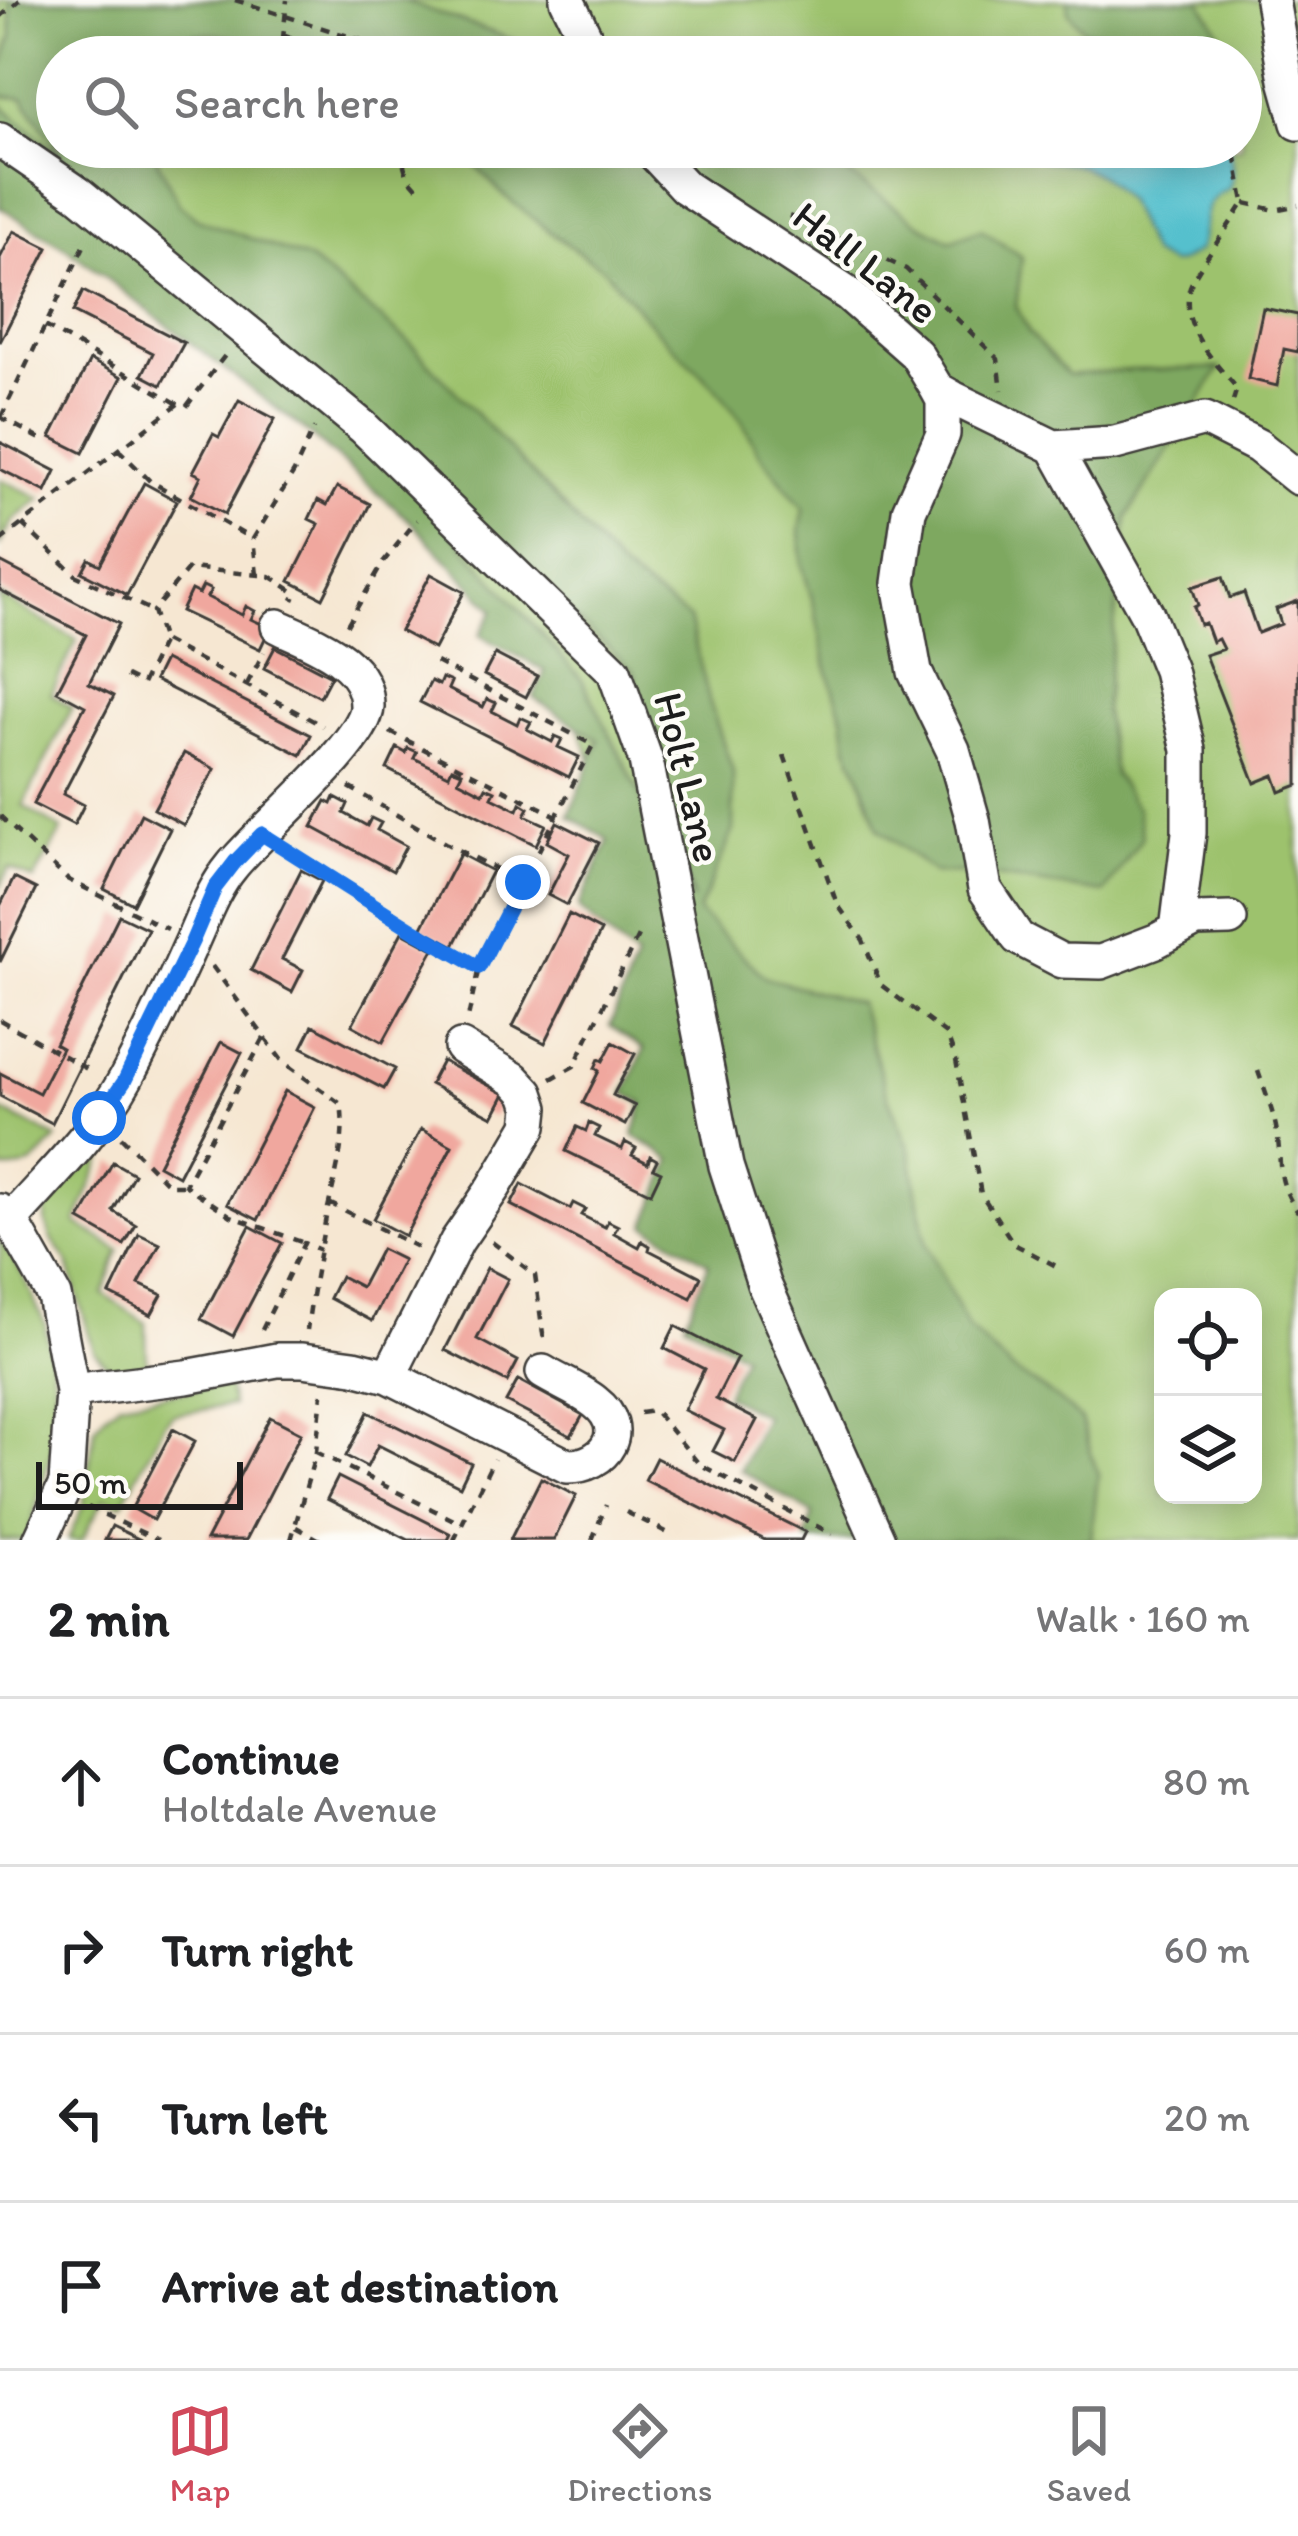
<!DOCTYPE html>
<html lang="en">
<head>
<meta charset="utf-8">
<style>
	:root { --surface:#fff; --page:#f6f6f6; --text:#202124; --muted:#757577; --line:#e0e0e0; --accent:#d1495b }
	body { margin:0; font-family:Itim,sans-serif; background:var(--page); color:var(--text) }
	.controls { position:absolute; right:36px; bottom:36px; display:grid; overflow:hidden; border-radius:24px; box-shadow:0 6px 30px #0003 }
	.controls button { width:108px; height:108px; display:grid; place-items:center; padding:0; border:0; border-bottom:3px solid var(--line); background:var(--surface); color:var(--text); font:60px sans-serif }
	.scale { position:absolute; left:36px; bottom:30px; width:207px; box-sizing:border-box; padding-left:12px; border:6px solid #1c1c1c; border-top:0; font-size:33px; line-height:42px; white-space:nowrap; color:#1c1c1c; -webkit-text-stroke:9px #fdfcf7; paint-order:stroke }
	.stop { position:absolute; width:36px; height:36px; margin:-27px; border:9px solid #1a73e8; border-radius:50%; background:#fff }
	.stop.end { background:#1a73e8; border-color:#fff; box-shadow:0 3px 12px #0008 }
	.list { margin:0; padding:0; list-style:none }
	h2 { display:flex; justify-content:space-between; align-items:center; height:156px; margin:0; padding:0 48px; font-size:51px }
	h2 small { font-size:39px; font-weight:400; color:var(--muted) }
	.list li { display:grid; grid-template-columns:78px 1fr auto; gap:36px; align-items:center; box-sizing:border-box; height:168px; padding:0 48px; border-top:3px solid var(--line) }
	.list b { display:block; font-size:45px; white-space:nowrap }
	.list p { margin:0; font-size:39px; white-space:nowrap; color:var(--muted) }
	.list em { font-size:39px; font-style:normal; color:var(--muted) }
	.icon { flex:none; width:66px; height:66px; fill:none; stroke:currentColor; stroke-width:2; stroke-linecap:round; stroke-linejoin:round }
	.map { position:relative; flex:none; width:1298px; height:1540px; overflow:hidden }
	.search { position:absolute; background:var(--surface); box-shadow:0 6px 30px #0003; left:36px; right:36px; top:36px; height:132px; display:flex; align-items:center; gap:30px; box-sizing:border-box; padding:0 42px; border-radius:66px; color:var(--muted); font-size:45px }
	.sheet { height:828px; background:var(--surface) }
	nav { display:flex; justify-content:space-around; align-items:center; box-sizing:border-box; height:168px; border-top:3px solid var(--line); background:var(--surface); font-size:33px; color:var(--muted) }
	nav a { display:grid; justify-items:center; gap:6px }
	nav .on { color:var(--accent) }
	.map>svg:first-child { display:block }
</style>
</head>
<body>
<div class="map">
<svg width="1298" height="1540" viewBox="0 0 1298 1540">
	<rect width="100%" height="100%" fill="#fdfcf7"/>
	<filter id="ink" filterUnits="userSpaceOnUse"><feTurbulence type="fractalNoise" baseFrequency=".00833" numOctaves="2"/><feDisplacementMap in="SourceGraphic" scale="24" xChannelSelector="R" yChannelSelector="G"/><feConvolveMatrix kernelMatrix="1 2 1 2 8 2 1 2 1" color-interpolation-filters="sRGB"/></filter>
	<filter id="wash" filterUnits="userSpaceOnUse"><feTurbulence type="fractalNoise" baseFrequency=".004" numOctaves="4" result="noise"/><feDisplacementMap in="SourceGraphic" scale="48" xChannelSelector="R" yChannelSelector="G"/><feGaussianBlur stdDeviation="2.7" result="paint"/><feColorMatrix in="noise" values="0 0 0 0 0 0 0 0 0 0 0 0 0 0 0 0 0 1.4 0 .05"/><feComposite in="paint" operator="in"/></filter>
	<g filter="url(#wash)">
		<rect width="100%" height="100%" fill="#f6e7d2"/>
		<path fill="#9dc26d" stroke="#5c6f44" stroke-width="3" fill-rule="evenodd" d="M0,0H1298V1540H920L776,1235L560,679L330,427L0,104ZM57,57H1241V147H57ZM1163,1297H1253V1495H1163Z
			M0,479L41,498L13,521L0,544Z
			M0,596L77,640L51,694L72,708L23,806L62,830L34,880L9,868L0,888Z
			M0,1110L57,1138C38,1159 31,1172 0,1169Z
			M109,1143L76,1223L119,1250L103,1294L146,1323L147,1369L113,1371L94,1351L68,1263L51,1238L46,1223V1208L53,1197Z
			M0,1238L24,1277L45,1324L54,1380L56,1435L27,1540H0Z
			M228,1384L232,1405L172,1415L165,1423L122,1504L104,1498L82,1540H68L83,1505L95,1427L105,1414L120,1402Z"/>
		<path fill="#7ea860" stroke="#4d623e" stroke-width="3" fill-rule="evenodd" d="M10,0H402L561,57H290L252,41L215,34H194L165,57H57V147H151L179,204L197,219L310,260L410,343L622,570L689,619L709,700L733,772V832L698,912L766,978L859,1003L887,1095L910,1150L926,1244L968,1328L1012,1370L1055,1397L1081,1420L1098,1475L1091,1540H806L813,1514L740,1470L764,1416L725,1395L743,1355L685,1322L709,1263L646,1225L672,1160L634,1135L643,1103L625,1093L644,1049L610,1026L636,959L578,908L609,840L569,816L599,740L533,698L545,671L480,635L494,610L408,519L302,428L69,250L0,207V104L64,159L23,98L0,96V71L12,36ZM345,412L634,671L669,804L678,850L694,901L583,681Z
			M1068,0H1200L1224,39V57H1188L1155,37L1085,31L1068,12Z
			M464,147H776L796,169L839,167L921,225L951,241L981,229L1022,257L1016,306L1029,333L1068,375L1132,370L1220,368L1127,517L1104,711L1114,774L1137,808L1142,837L1104,893L971,873H934L878,828L858,770L847,747L843,717L828,672L814,606L802,565L800,530L804,509L758,452L742,421L716,388L657,331L604,269L554,235L502,194L473,163Z"/>
		<path fill="#54c0cd" stroke="#386e74" stroke-width="3" d="M1027,147H1229L1233,174L1229,188C1195,206 1210,220 1199,250L1180,262L1170,264L1151,254L1126,200L1101,176L1075,164L1041,160Z"/>
		<g id="blocks">
			<path fill="#f0a79e" d="M14,231L48,248L0,342V258Z
				M83,291L184,343L161,385L142,375L153,353L73,312Z
				M1263,308L1298,315V352L1284,349L1277,386L1248,379Z
				M90,360L122,377L83,453L51,437Z
				M239,400L275,419L225,514L191,496L201,476L193,472L213,434L219,437Z
				M0,442L56,471L46,492L0,469Z
				M144,483L177,501L127,595L82,572L89,559L100,565Z
				M337,487L370,504L323,598L290,581L319,524L309,519L318,500L327,505Z
				M0,562L119,624L89,683L114,696L63,794L84,805L74,825L33,804L85,706L57,691L86,635L0,590Z
				M431,574L464,592L434,649L400,631Z
				M1223,577L1230,598L1244,593L1258,633L1281,624L1276,609L1298,601V785L1280,792L1274,775L1255,783L1205,655L1223,649L1218,639L1212,642L1205,623L1200,625L1194,607L1198,605L1192,587Z
				M203,586L211,590L207,597L242,615L246,606L255,611L251,619L270,628L260,649L181,611L191,590L199,594Z
				M275,647L331,676L320,697L264,668Z
				M495,654L537,676L526,697L484,675Z
				M164,660L311,735L301,755L154,680Z
				M442,678L451,682L448,689L483,707L487,699L496,703L492,711L517,724L520,717L531,722L527,729L552,742L555,736L562,739L558,747L579,757L569,777L420,702L431,681L439,685Z
				M397,748L406,753L408,748L417,752L414,758L449,775L452,768L462,772L458,780L483,793L486,787L495,791L492,797L518,810L521,803L529,808L525,815L546,825L536,845L387,769Z
				M184,753L215,769L184,825L154,809Z
				M335,797L348,804L344,813L367,826L371,818L381,823L377,830L406,846L393,871L312,827L326,801L332,804Z
				M141,814L170,829L133,904L104,889Z
				M557,822L599,843L567,905L548,895L569,854L547,842Z
				M460,854L492,871L454,946L421,929Z
				M301,870L322,881L282,959L303,970L292,992L251,970Z
				M14,878L36,889L0,962V906Z
				M569,914L601,931L545,1043L513,1026Z
				M119,915L148,929L52,1123L0,1096V1073L39,1093L62,1048L55,1044Z
				M402,932L434,949L383,1042L352,1025Z
				M313,1025L395,1069L384,1089L302,1047Z
				M221,1042L242,1053L178,1176L158,1165Z
				M613,1042L635,1054L613,1095L635,1106L625,1125L583,1103L599,1071L595,1068L599,1059L603,1061Z
				M442,1061L505,1094L493,1117L430,1084Z
				M285,1091L315,1107L258,1220L227,1204Z
				M589,1123L599,1128L595,1136L622,1149L625,1142L636,1148L632,1155L648,1163L650,1156L657,1160L653,1168L661,1172L651,1193L566,1151L577,1127L586,1131Z
				M421,1129L452,1146L405,1236L373,1219Z
				M113,1162L134,1174L113,1211L136,1225L124,1245L80,1220Z
				M522,1184L570,1209L573,1203L585,1209L581,1215L605,1227L608,1221L618,1226L614,1233L639,1247L642,1241L650,1246L649,1250L701,1277L691,1298L511,1205Z
				M250,1226L282,1243L233,1336L201,1319Z
				M139,1234L160,1244L139,1284L162,1295L151,1315L110,1294Z
				M381,1249L403,1260L372,1321L329,1298L340,1276L361,1287Z
				M487,1268L508,1279L477,1339L518,1361L507,1382L445,1350Z
				M675,1326L737,1358L716,1399L757,1420L735,1462L713,1451L724,1430L684,1410L704,1369L664,1348Z
				M518,1380L583,1415L571,1436L506,1402Z
				M368,1412L471,1463L460,1486L378,1445L367,1467L346,1456Z
				M270,1417L301,1433L246,1540H206Z
				M173,1429L195,1441L153,1520L132,1508Z
				M656,1458L805,1532L801,1540H765L645,1480Z
				M338,1477L451,1534L448,1540H409L327,1499Z
				M541,1478L576,1496L554,1540H510Z
				M112,1526L141,1540H105Z"/>
		</g>
	</g>
	<g filter="url(#ink)">
		<use href="#blocks" fill-opacity="0" stroke="#3d3a37" stroke-width="3"/>
		<g fill="none" stroke-linecap="round" stroke-linejoin="round">
			<defs>
				<path id="minor" d="M567,0L595,57
					M1272,0L1286,80L1298,123
					M0,140L79,194L363,427L614,671L646,761L726,1166L764,1284L878,1540
					M648,147L685,187L848,294L916,354L937,389L953,398L1054,447L1115,443L1205,419L1258,446L1298,478
					M937,389L943,400V434L909,511L899,583L915,672L953,750L973,820L985,889L1018,938L1062,961L1101,962L1156,941L1196,920L1230,919
					M1054,447L1147,614L1170,670L1189,750V833L1177,930
					M0,1211L11,1220L54,1296L72,1391L66,1484L40,1540
					M11,1220C51,1175 97,1131 126,1078C149,1035 170,991 190,946C203,918 212,890 232,866C258,833 366,742 367,707C368,660 312,643 278,626
					M389,1376L457,1241L494,1187L530,1126L532,1108L527,1093L514,1079L461,1047
					M72,1391L186,1377L277,1360H302L354,1367L389,1376L567,1466C606,1467 630,1429 595,1402C580,1390 559,1382 543,1372"/>
			</defs>
			<use href="#minor" stroke="#3d3a37" stroke-width="38"/>
			<path stroke="#3d3a37" stroke-width="4.5" stroke-dasharray="9 9" stroke-linecap="butt" d="M235,0L414,57
				M0,17L20,0
				M283,35L336,57
				M1022,44L1048,53L1095,57
				M281,57L287,0
				M399,147L407,176L421,192
				M1245,203L1275,210L1298,205
				M789,216L906,269L998,359L1002,390
				M45,326L178,404
				M1233,401L1237,388C1214,362 1181,328 1189,290C1193,272 1233,222 1244,202L1234,147
				M0,417L46,442
				M1,417L85,244
				M118,449L150,481L252,539
				M22,524L77,576L153,611
				M0,541L178,404L186,407L226,354
				M257,575L253,539L294,472L314,428
				M347,625L384,561L417,520
				M164,641L323,726
				M436,662L593,745L479,967L468,1018
				M126,676L142,684L163,641L153,611L189,568L270,576L296,593L293,600
				M247,684L264,652
				M390,732L557,816
				M784,755L837,904L863,940L881,985L947,1035L956,1060L981,1194L1014,1244L1056,1266
				M349,787L445,843L523,882
				M0,816L67,879L167,929
				M287,850L415,931L477,966
				M212,966L283,1062L341,1104C347,1141 334,1180 326,1217C319,1254 312,1292 307,1330
				M0,1020L94,1073
				M264,1038L185,1185L231,1216L304,1243
				M1258,1071C1264,1089 1272,1108 1276,1127C1283,1163 1274,1178 1298,1212
				M551,1079L574,1066L639,934
				M121,1137L169,1185H185
				M329,1203L421,1249
				M492,1242L535,1275L544,1341
				M262,1330L304,1243L320,1250
				M640,1413L655,1411L699,1464L832,1534
				M316,1452L462,1524
				M88,1507L158,1540
				M626,1512L668,1533
				M296,1527L320,1540
				M291,1540L316,1452L322,1394
				M454,1540L494,1459
				M592,1540L606,1505"/>
			<use href="#minor" stroke="#fff" stroke-width="33"/>
		</g>
	</g>
	<g fill="none" stroke-linecap="round" stroke-linejoin="round" filter="url(#ink)">
		<path stroke="#1a73e8" stroke-width="15" d="M99,1118L124,1082L192,942L215,888L235,862L262,834L415,931L479,967L523,882"/>
	</g>
	<g text-anchor="middle" stroke-width="9" stroke-linejoin="round" paint-order="stroke">
		<g font-size="42" fill="#1c1c1c" stroke="#fdfcf7">
			<text transform="translate(866 262) rotate(38)" y="15">Hall Lane</text>
			<text transform="translate(689 777) rotate(76)" y="15">Holt Lane</text>
		</g>
	</g>
</svg>
<div class="controls">
<button><svg class="icon" aria-label="locate" viewBox="0 0 24 24"><circle cx="12" cy="12" r="6"/><path d="M12 2v4M12 18v4M2 12h4M18 12h4"/></svg></button>
<button><svg class="icon" aria-label="layers" viewBox="0 0 24 24"><path d="M12 4l9 5-9 5-9-5zM3 14l9 5 9-5"/></svg></button>
</div>
<div class="scale">50 m</div>
<div class="stop" style="left:99px;top:1118px"></div>
<div class="stop end" style="left:523px;top:882px"></div>
<div class="search"><svg class="icon" aria-label="search" viewBox="0 0 24 24"><circle cx="10" cy="10" r="6"/><path d="M15 15l6 6"/></svg>Search here</div>
</div>
<section class="sheet">
<h2>2 min<small>Walk · 160 m</small></h2>
<ul class="list">
<li><svg class="icon" aria-label="ahead" viewBox="0 0 24 24"><path d="M12 20V5M6 11l6-6 6 6"/></svg><div><b>Continue</b><p>Holtdale Avenue</p></div><em>80 m</em></li>
<li><svg class="icon" aria-label="right" viewBox="0 0 24 24"><path d="M7 20v-9h11M14 6l5 5-5 5"/></svg><div><b>Turn right</b></div><em>60 m</em></li>
<li><svg class="icon" aria-label="left" viewBox="0 0 24 24"><path d="M17 20v-9H6M10 6l-5 5 5 5"/></svg><div><b>Turn left</b></div><em>20 m</em></li>
<li><svg class="icon" aria-label="arrive" viewBox="0 0 24 24"><path d="M6 21V4h12l-3 4 3 4H6"/></svg><div><b>Arrive at destination</b></div></li>
</ul>
</section>
<nav>
<a class="on"><svg class="icon" aria-label="map" viewBox="0 0 24 24"><path d="M3 6l6-2 6 2 6-2v14l-6 2-6-2-6 2zM9 4v14M15 6v14"/></svg>Map</a>
<a><svg class="icon" aria-label="directions" viewBox="0 0 24 24"><path d="M12 3l9 9-9 9-9-9zM9 14v-3h6M13 9l2 2-2 2"/></svg>Directions</a>
<a><svg class="icon" aria-label="saved" viewBox="0 0 24 24"><path d="M7 4h10v16l-5-4-5 4z"/></svg>Saved</a>
</nav>
</body>
</html>
